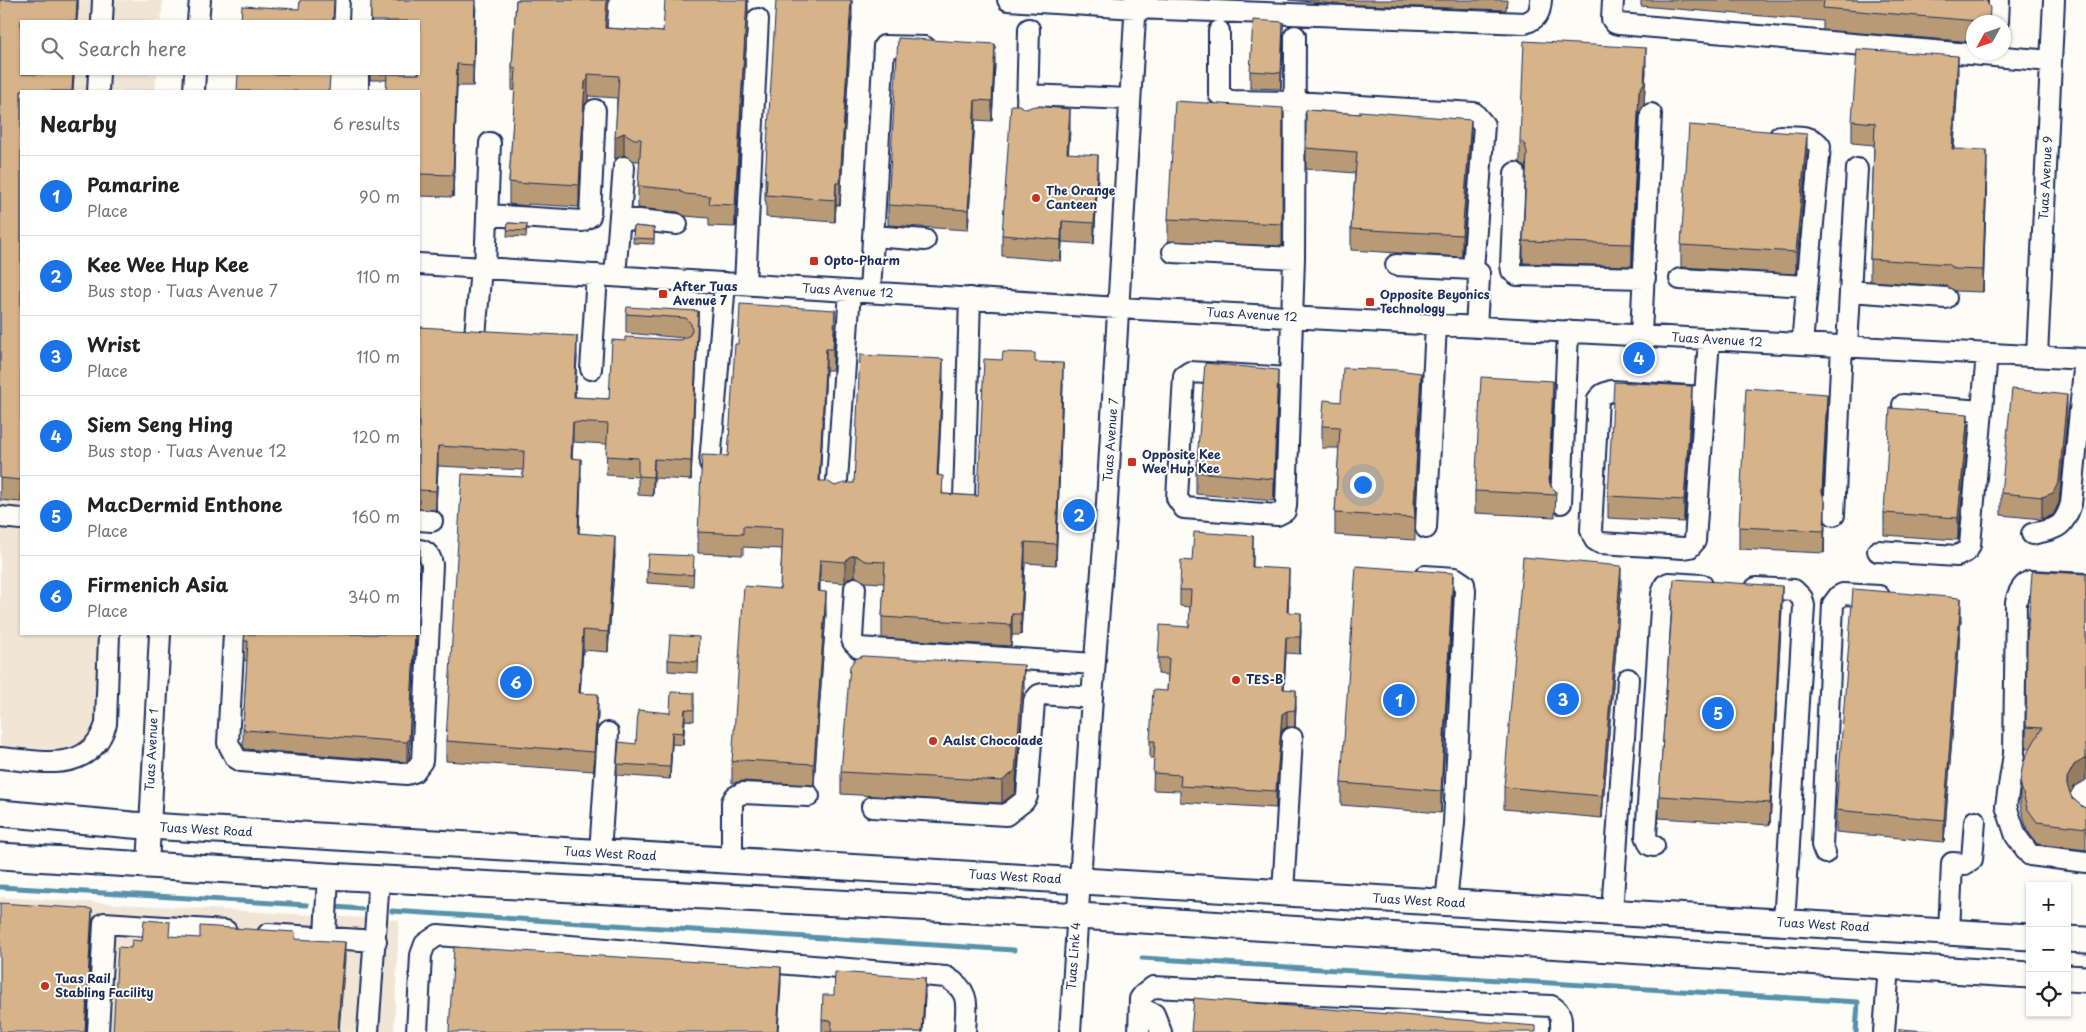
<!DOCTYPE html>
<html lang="en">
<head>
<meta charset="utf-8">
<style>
	:root { --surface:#fff; --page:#f6f6f6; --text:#222; --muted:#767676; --line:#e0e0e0; --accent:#1a73e8 }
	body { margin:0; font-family:"Playpen Sans",sans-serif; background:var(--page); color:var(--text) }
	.controls { position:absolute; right:15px; bottom:15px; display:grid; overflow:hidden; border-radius:0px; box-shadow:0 1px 4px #0004 }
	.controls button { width:45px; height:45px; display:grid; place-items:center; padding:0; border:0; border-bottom:1px solid var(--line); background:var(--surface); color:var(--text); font:25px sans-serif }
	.compass { position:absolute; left:1966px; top:15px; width:45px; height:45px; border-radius:50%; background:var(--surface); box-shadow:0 1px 4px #0004; rotate:230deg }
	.you { position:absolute; left:1362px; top:484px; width:18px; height:18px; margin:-12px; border:4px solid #fff; border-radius:50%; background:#1a73e8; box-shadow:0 0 0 8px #1a73e833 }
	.badge { display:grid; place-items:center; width:32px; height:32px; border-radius:50%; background:var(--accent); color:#fff; font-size:16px; font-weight:700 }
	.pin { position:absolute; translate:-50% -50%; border:2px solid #fff; box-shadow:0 1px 5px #0006 }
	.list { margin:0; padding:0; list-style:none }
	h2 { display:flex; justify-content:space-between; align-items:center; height:65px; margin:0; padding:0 20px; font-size:21px }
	h2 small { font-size:16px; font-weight:400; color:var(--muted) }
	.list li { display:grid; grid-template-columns:32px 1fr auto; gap:15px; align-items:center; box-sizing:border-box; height:80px; padding:0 20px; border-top:1px solid var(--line) }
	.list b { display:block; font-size:19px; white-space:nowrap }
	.list p { margin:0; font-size:16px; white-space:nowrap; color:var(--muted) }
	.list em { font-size:16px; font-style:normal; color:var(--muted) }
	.icon { flex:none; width:28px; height:28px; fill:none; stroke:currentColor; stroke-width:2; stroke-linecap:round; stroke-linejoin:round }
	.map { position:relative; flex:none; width:2086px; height:1032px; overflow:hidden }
	.search { position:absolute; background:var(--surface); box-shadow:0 1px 4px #0004; left:20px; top:20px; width:400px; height:55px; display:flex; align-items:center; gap:12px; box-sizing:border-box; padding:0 18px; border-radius:0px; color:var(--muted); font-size:19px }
	.panel { position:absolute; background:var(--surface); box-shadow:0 1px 4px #0004; left:20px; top:90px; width:400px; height:545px; border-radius:0px }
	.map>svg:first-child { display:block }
</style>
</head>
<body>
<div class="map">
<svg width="2086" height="1032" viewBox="0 0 2086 1032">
	<rect width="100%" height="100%" fill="#fdfcf7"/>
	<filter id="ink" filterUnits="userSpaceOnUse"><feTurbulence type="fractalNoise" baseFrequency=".02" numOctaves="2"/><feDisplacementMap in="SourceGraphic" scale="10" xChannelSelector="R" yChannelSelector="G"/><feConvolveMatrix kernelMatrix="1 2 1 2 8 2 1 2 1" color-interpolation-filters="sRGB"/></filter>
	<g filter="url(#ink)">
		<path fill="#f1e6d6" d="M0,0H163L161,21H21V74H157L155,91H21V634H116L108,753L0,747Z
			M0,897L399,920L394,1032H0Z"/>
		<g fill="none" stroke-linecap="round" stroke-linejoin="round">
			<path stroke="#5991aa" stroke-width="5" d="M0,887L307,905
				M334,907L362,909
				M392,911L1014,950
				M1142,958L1858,1002L1856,1032"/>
			<defs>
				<path id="minor" d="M1008,0L1136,8L1525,23C1538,18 1540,13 1541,0
					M1613,0L1612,19L1615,23L1619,24L2051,61
					M102,21L103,0
					M198,21L200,0
					M360,21L361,0
					M1998,22L1999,0
					M1219,31V94L1229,101L1295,102L1474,113L1484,125L1473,269
					M98,91L99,74
					M194,91L195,74
					M338,91L339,74
					M358,91V74
					M1027,95L1130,99
					M1027,109L1029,29
					M1780,136C1794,137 1812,134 1820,146L1802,344
					M1515,173L1511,265L1512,271L1517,275L1645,278
					M487,215L582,221L590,216L595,110
					M620,218L677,224
					M873,236L925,240
					M1173,252L1294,258
					M419,264L1119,308L2086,359
					M1396,265L1473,269L1479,273V278L1476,327
					M485,268L490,143
					M615,276L624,167
					M1680,279L1807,286
					M745,284L758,19
					M1850,291L1946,298
					M870,292L884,46L925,47
					M1641,335L1651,114
					M475,336L481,268
					M1847,346L1857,169
					M2037,356L2054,0
					M591,369L597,275
					M1289,378L1190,372L1184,376L1177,498L1184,508L1277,515L1285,511L1286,506L1294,258L1295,36
					M1704,397L1611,391L1603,394L1598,399L1591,530L1595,540L1600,543L1684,548L1690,547L1695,541L1709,339
					M1903,405L1982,411
					M710,463L725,283
					M836,495L850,291
					M964,499L970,298
					M1561,503L1568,331
					M1834,515L1842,346
					M0,517L21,519
					M419,520L432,521
					M1426,528L1436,324
					M2032,534C2057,528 2063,529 2071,504L2085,359
					M1878,551L1957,556L1967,551L1970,545L1987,354
					M1425,576L1455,578L1464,584L1465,591L1454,823L1446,903
					M2086,584L2030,581C2021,586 2018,593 2016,602L2014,754L2006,806L2016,836L2030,855L2086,862
					M855,588L852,639L853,642L859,648L1094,664
					M1756,588L1794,590L1802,598L1804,606L1784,923
					M234,634L228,743L236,758L241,761L407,774L414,772L422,761L432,565C431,557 427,551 419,550
					M0,758C41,761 90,775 106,724L109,634
					M872,807L1006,815L1024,801L1027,796L1034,701L1039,695L1043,694L1092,698
					M1654,846L1650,845L1646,836L1662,594L1665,585L1669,583L1702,585
					M600,853L608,733
					M1825,853L1822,845L1833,604L1839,596L1843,594L1879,596
					M732,861V802L735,797L742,793L809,796
					M148,866L160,634
					M1283,893L1292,738
					M1612,912L1628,679
					M1949,933L1952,863L1965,864L1972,859L1975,821
					M268,934L376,941
					M325,937L328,876
					M1140,1008L1154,1014L1161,1032
					M98,1032L104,923L226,931
					M368,1032L379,879
					M417,1032L421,955L425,944L438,935L946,977C972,992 966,1005 965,1032
					M1070,1032L1092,698L1106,520L1136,0
					M1139,1032L1140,999L1143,995L1153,987L1551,1006C1563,1012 1561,1021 1561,1032
					M1884,1032L1889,966"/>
				<path id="major" d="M0,813L132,825L2030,937
					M0,856L328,876L1046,914L2030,975
					M2067,939L2086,940
					M2067,978L2086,979"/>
			</defs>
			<use href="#minor" stroke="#1b2f5e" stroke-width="24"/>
			<use href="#major" stroke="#1b2f5e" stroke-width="29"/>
			<use href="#minor" stroke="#fdfcf7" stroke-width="20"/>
			<use href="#major" stroke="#fdfcf7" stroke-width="25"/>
		</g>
		<path fill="#b89a76" stroke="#1b2f5e" d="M0,0H78V10L21,74H74L73,91H21V502L0,500Z
			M371,0H476L473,86H457L453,197L419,196V91L387,80H370V74H419Z
			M516,0H609L607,28L663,32L748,0V13L735,227L709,226V218L685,216L678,212L638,208V186L640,161H634L624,155L615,159L617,98L588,96V101L585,104L579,207L528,204V206L509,204V182L515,91L512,90V68Z
			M1288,0H1507L1506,10L1335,4Z
			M1641,0H1987L1990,22H1974V42L1823,30V21L1641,6Z
			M852,17L840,205H836L835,222L766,217V201H765V179Z
			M1283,39L1281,89L1250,88V71Z
			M995,64L992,121L975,120L968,230L888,225V205Z
			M1646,70L1644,105L1639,113L1632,266L1523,263V241L1526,170L1525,167L1520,162V140Z
			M1958,78L1954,149L1987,172L1983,292L1955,291L1947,286L1870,281V259L1874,145L1852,143V121Z
			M1283,108L1282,246L1168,241V219Z
			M1306,110L1360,114L1471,142L1462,257L1351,250V229L1355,173L1306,169Z
			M1070,130L1068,153L1098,176L1094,244L1062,242L1061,261L1002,256V235Z
			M1807,156L1796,274L1681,267V245Z
			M508,223L527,224L526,237L507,236Z
			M634,226L654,228V244L633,243Z
			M698,311V331L691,480L654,478L653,496L638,495V477L606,475L607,444L573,442L572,458L581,478L579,533L615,555L608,652L583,650L580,693L598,714L594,771L446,761V741L523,477V470L438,466L436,510L419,509V327L577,356L575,397L609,399L625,341L680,340L685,338L626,333V314Z
			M835,331L833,370H826L820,481L835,486L854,483L943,380L938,476L943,494L978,496L1035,362L1063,384L1056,565L1025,563L1021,635H1012L1011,646L882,638V617L884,583L865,582L855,576L849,578L845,583L820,581V592L826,613L814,785L743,781L732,783V762L780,589L782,549L743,547V555L698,553V532L728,456L738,344Z
			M1278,392L1274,501L1196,494V472Z
			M1421,395L1415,513V540L1335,535V513L1339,448H1322V426L1341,402Z
			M1553,403L1550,484L1551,487L1556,491L1555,517L1475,513V491Z
			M1692,408L1684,522L1608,518V496Z
			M1827,416L1823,495L1825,523L1824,553L1739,549V527Z
			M2067,417L2059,503L2053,515L2042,519L2001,515V493Z
			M1968,436L1958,540L1884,535V513Z
			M1253,552V567L1289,586L1288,612L1301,630L1300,654L1286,653L1284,689L1296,706L1295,727H1287L1282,730L1276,808L1180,802V791L1153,790L1154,758H1150V741L1167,691L1168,675L1158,674V658L1189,627L1190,607L1180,606V590L1192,561Z
			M694,567L693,586L647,583V572Z
			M2086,574V780L2074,787L2070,794L2072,798L2083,807L2086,808V850L2037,844L2027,830L2020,804V782L2030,749H2026L2027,640Z
			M1621,588L1602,818L1504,809V787Z
			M1453,595L1441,813L1341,805V783Z
			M1782,608L1770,825L1659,818V796Z
			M1961,620L1944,842L1836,832V810Z
			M416,634L409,759L407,762L245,749L243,746V726L247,661L244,660V641Z
			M699,648L698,673L668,671V660Z
			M1024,687L1015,793L1002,803L841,794V772Z
			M694,704V721L685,720L683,745L672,744L670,779L617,775V764L670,713Z
			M834,995H925L923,1032H822V1020Z"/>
		<path fill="#967d60" stroke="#1b2f5e" d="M77,0H78V10L77,21H76Z
			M334,0H335L334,21H333Z
			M475,0H476L473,86V65Z
			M607,0H609L605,50V28Z
			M747,0L748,13L735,227V205Z
			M852,0V17L840,205V183Z
			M1283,22V39L1281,89V73Z
			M995,44V64L992,121V101Z
			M1646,48V70L1644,105L1639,113L1632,266V244L1639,91Z
			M1958,56V78L1952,171V149Z
			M457,64V86L453,197V175Z
			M73,74H74L73,91H72Z
			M588,74V101L585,104L579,207V185L585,82Z
			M975,100V120L968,230V210Z
			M1070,109V130L1067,174V153Z
			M1471,120V142L1462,257V235Z
			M624,133V155L615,159V137Z
			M1807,134V156L1796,274V252Z
			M1987,150V172L1983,292V270Z
			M1098,155V176L1094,244V223Z
			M836,183V205L835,222V200Z
			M1062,221V242L1061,261V240Z
			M835,310V331L833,370V349Z
			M698,311V331L691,480V461Z
			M577,336V356L574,417V397Z
			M826,349V370L819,502V481Z
			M943,359V380L937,496V475Z
			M1063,363V384L1056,565V544Z
			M1278,370V392L1274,501V479Z
			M1421,373V395L1415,518L1414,505Z
			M1553,381V403L1549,495V480Z
			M1692,386V408L1684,522V500Z
			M1827,394V416L1822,514V492Z
			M2067,395V417L2059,503L2053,515L2042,519V497Z
			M1968,414V436L1958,540V518Z
			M573,422V442L571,478V458Z
			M438,446V466L436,510V491Z
			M581,459V478L578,552V533Z
			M654,459V478L653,496V477Z
			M1825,501V523L1824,553V531Z
			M615,536V555L608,652V632Z
			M1253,536V552L1252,583V567Z
			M1025,542V563L1021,635V614Z
			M420,544V564L419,579V559Z
			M855,555V576L849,578L845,583V562L849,557Z
			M820,560V581L818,612V591Z
			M1621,566V588L1602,818V796Z
			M1289,569V586L1287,629V612Z
			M1453,573V595L1441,813V791Z
			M1782,586V608L1770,825V803Z
			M826,592V613L814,785V764Z
			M1961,598V620L1944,842V820Z
			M1301,613V630L1300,654V637Z
			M1012,614V635L1011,646V625Z
			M583,630V650L579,713V693Z
			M415,634H416L409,759L407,762V742Z
			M1286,637V653L1283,706V689Z
			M1024,665V687L1015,793L1002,803V781Z
			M1296,690V706L1295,727V710Z
			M598,694V714L594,771V752Z
			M685,709V720L683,745V733Z
			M1287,711V727L1282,730L1276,808V791L1282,714Z
			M672,732V744L670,779V767Z
			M2086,757V780L2074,787L2067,800V778L2074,765Z
			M92,909V930L86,1032H85Z
			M345,942V959L339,1032H338L340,997Z
			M781,967V984L778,1032H777Z
			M925,978V995L923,1032H922Z"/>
		<path fill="#d6b389" stroke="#1b2f5e" d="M0,0H77L76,21H21V74H73L72,91H21V480L0,478Z
			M300,0H334L333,21H241L242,6L299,9Z
			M371,0H475L473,65L457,64L453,175L419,174V91H386L387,74H419V21H371Z
			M516,0H607L605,28L663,32L665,0H747L735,205L709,204L710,196L685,194L678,190L638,186L641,139H634L624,133L615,137L619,76L588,74V79L585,82L579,185L528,182V184L509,182L516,69L512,68Z
			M776,0H851L840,183H836L835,200L766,195L767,179H765Z
			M1824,0H1986L1990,8L1989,22L1823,8Z
			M1253,20L1283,22L1281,73L1250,71Z
			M898,38L995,44L992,101L975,100L968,210L888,205Z
			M1524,41L1646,48L1644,83L1639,91L1632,244L1523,241L1527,152L1525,145L1520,140Z
			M1857,49L1958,56L1952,149L1987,150L1983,270L1955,269L1947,264L1870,259L1875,123L1852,121Z
			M238,74H328L330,77L329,91H237Z
			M1175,101L1283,108L1282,224L1168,219Z
			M1011,105H1019L1026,109L1034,106L1070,109L1067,153L1098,155L1094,223L1062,221L1061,240L1002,235Z
			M1306,110L1360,114V111L1471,120L1462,235L1351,229L1357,152L1306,148Z
			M1689,125L1807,134L1796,252L1681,245Z
			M508,223L527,224L526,231L507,230Z
			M634,226L654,228V239L633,238Z
			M740,304L835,310L833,349H826L819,481H827L835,486L844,483H854L860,355L943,359L937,475L943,476L942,494L978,496L984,359L1002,360L1003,352L1035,353V362L1063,363L1056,544L1025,542L1021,614H1012L1011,625L882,617L885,562L865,561L855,555L849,557L845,562L820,560L818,591L826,592L814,764L743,760L732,762L744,586L780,589L783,528L743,526V534L698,532L702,455L728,456L735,344H738Z
			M627,307L698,311L691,461L654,459L653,477L638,476V458L606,456L608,424L573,422L571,458L581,459L578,533L615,536L608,632L583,630L579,693L598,694L594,752L446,741L462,474L523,477L524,451L438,446L436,491L419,490V327L577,336L574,397L609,399L612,340L625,341V337L680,340L690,335L692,330L691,324L686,318L626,314Z
			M1205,363L1278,370L1274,479L1196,472Z
			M1343,368L1398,370L1421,373L1414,505L1415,518L1335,513L1340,427L1322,426L1324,400L1341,402Z
			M1481,377L1553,381L1549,480L1551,487L1556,491L1555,495L1475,491Z
			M1614,382L1692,386L1684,500L1608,496Z
			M1746,388L1827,394L1822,492L1825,501L1824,531L1739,527Z
			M2012,389L2067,395L2059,481L2053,493L2042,497L2001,493Z
			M1890,408L1968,414L1958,518L1884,513Z
			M1194,532L1253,536L1252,567L1289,569L1287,612L1301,613L1300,637H1286L1283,689L1296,690L1295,710L1287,711L1282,714L1276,791L1180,786L1181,775L1153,773L1155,741H1150L1153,690L1167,691L1169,658H1158L1160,625L1189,627L1191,590H1180L1181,560L1192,561Z
			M648,554L694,556L693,575L647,572Z
			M1523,557L1621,566L1602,796L1504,787Z
			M1356,566L1453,573L1441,791L1341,783Z
			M2033,571L2086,574V758L2074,765L2067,778V785L2072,798L2083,807L2086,808V828L2037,822L2027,808L2020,782L2023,764L2028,752L2042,728L2026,727L2027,640L2032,573Z
			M1674,579L1782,586L1770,803L1659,796Z
			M1853,589L1961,598L1944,820L1836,810Z
			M245,634H415L409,739L407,742L245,730L243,726L248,641H244Z
			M670,635L699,637L698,662L668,660Z
			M863,656L1024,665L1015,771L1002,781L841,772L850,666L855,659Z
			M671,692L694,693V710L685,709L683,733L672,732L670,767L617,764L619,742L636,744L638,710L670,713Z
			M0,903L92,909L85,1032H0Z
			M144,920L170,922L169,936L200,938V926L295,932V939L345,942L340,997L338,1032H113L118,947L131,948L132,940L142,941Z
			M454,947L781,967L777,1032H449Z
			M835,972L925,978L922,1032H831L832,1021L822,1020L823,995H834Z
			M1194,998L1536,1026V1032H1191Z
			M1899,1029L1943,1032H1899Z"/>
	</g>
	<g fill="#c8321e" stroke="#fdfcf7" stroke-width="2">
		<circle cx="1036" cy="198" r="5"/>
		<rect x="809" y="256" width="10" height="10" rx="2.5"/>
		<rect x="658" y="289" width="10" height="10" rx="2.5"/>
		<rect x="1365" y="297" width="10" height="10" rx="2.5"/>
		<rect x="1127" y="457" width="10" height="10" rx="2.5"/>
		<circle cx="1236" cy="680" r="5"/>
		<circle cx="933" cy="741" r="5"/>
		<circle cx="45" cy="986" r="5"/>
	</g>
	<g text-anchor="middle" stroke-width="4" stroke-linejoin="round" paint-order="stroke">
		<g font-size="12" fill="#1b2f5e" stroke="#fdfcf7">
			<text transform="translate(2046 178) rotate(-87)" y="4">Tuas Avenue 9</text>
			<text transform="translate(848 291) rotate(3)" y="4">Tuas Avenue 12</text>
			<text transform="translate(1252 315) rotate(3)" y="4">Tuas Avenue 12</text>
			<text transform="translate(1717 340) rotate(3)" y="4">Tuas Avenue 12</text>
			<text transform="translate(1111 440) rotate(-86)" y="4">Tuas Avenue 7</text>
			<text transform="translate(152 750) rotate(-87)" y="4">Tuas Avenue 1</text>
			<text transform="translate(206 830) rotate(3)" y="4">Tuas West Road</text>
			<text transform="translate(610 854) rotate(3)" y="4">Tuas West Road</text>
			<text transform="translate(1015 877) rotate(3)" y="4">Tuas West Road</text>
			<text transform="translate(1419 901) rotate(3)" y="4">Tuas West Road</text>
			<text transform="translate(1823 925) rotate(3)" y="4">Tuas West Road</text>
			<text transform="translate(1074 956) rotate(-86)" y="4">Tuas Link 4</text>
		</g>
		<g font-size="12" font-weight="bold" fill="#1b2f5e" stroke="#fdfcf7" text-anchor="start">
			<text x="1046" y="195">The Orange<tspan x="1046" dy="14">Canteen</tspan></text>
			<text x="824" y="265">Opto-Pharm</text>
			<text x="673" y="291">After Tuas<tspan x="673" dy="14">Avenue 7</tspan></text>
			<text x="1380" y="299">Opposite Beyonics<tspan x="1380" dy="14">Technology</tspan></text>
			<text x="1142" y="459">Opposite Kee<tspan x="1142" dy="14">Wee Hup Kee</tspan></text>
			<text x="1246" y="684">TES-B</text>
			<text x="943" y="745">Aalst Chocolade</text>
			<text x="55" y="983">Tuas Rail<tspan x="55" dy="14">Stabling Facility</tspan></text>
		</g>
	</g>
</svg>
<div class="controls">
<button>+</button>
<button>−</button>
<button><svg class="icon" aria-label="locate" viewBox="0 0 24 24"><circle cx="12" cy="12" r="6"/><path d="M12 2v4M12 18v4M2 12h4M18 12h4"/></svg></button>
</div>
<svg class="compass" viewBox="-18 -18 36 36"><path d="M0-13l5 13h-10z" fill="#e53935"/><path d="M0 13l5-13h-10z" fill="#767676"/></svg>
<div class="you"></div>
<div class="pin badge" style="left:1399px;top:700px">1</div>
<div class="pin badge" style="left:1079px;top:515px">2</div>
<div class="pin badge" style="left:1563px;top:699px">3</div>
<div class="pin badge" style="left:1639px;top:358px">4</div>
<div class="pin badge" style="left:1718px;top:713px">5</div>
<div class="pin badge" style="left:516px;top:682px">6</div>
<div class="search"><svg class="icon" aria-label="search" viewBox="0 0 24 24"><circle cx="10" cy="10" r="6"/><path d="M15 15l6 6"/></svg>Search here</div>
<section class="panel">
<h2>Nearby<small>6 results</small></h2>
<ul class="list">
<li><span class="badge">1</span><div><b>Pamarine</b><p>Place</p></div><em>90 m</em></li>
<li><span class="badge">2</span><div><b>Kee Wee Hup Kee</b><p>Bus stop · Tuas Avenue 7</p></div><em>110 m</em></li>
<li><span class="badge">3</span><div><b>Wrist</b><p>Place</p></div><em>110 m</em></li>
<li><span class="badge">4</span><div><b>Siem Seng Hing</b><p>Bus stop · Tuas Avenue 12</p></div><em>120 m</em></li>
<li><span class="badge">5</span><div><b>MacDermid Enthone</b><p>Place</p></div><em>160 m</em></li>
<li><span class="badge">6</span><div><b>Firmenich Asia</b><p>Place</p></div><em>340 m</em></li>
</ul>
</section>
</div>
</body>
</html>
